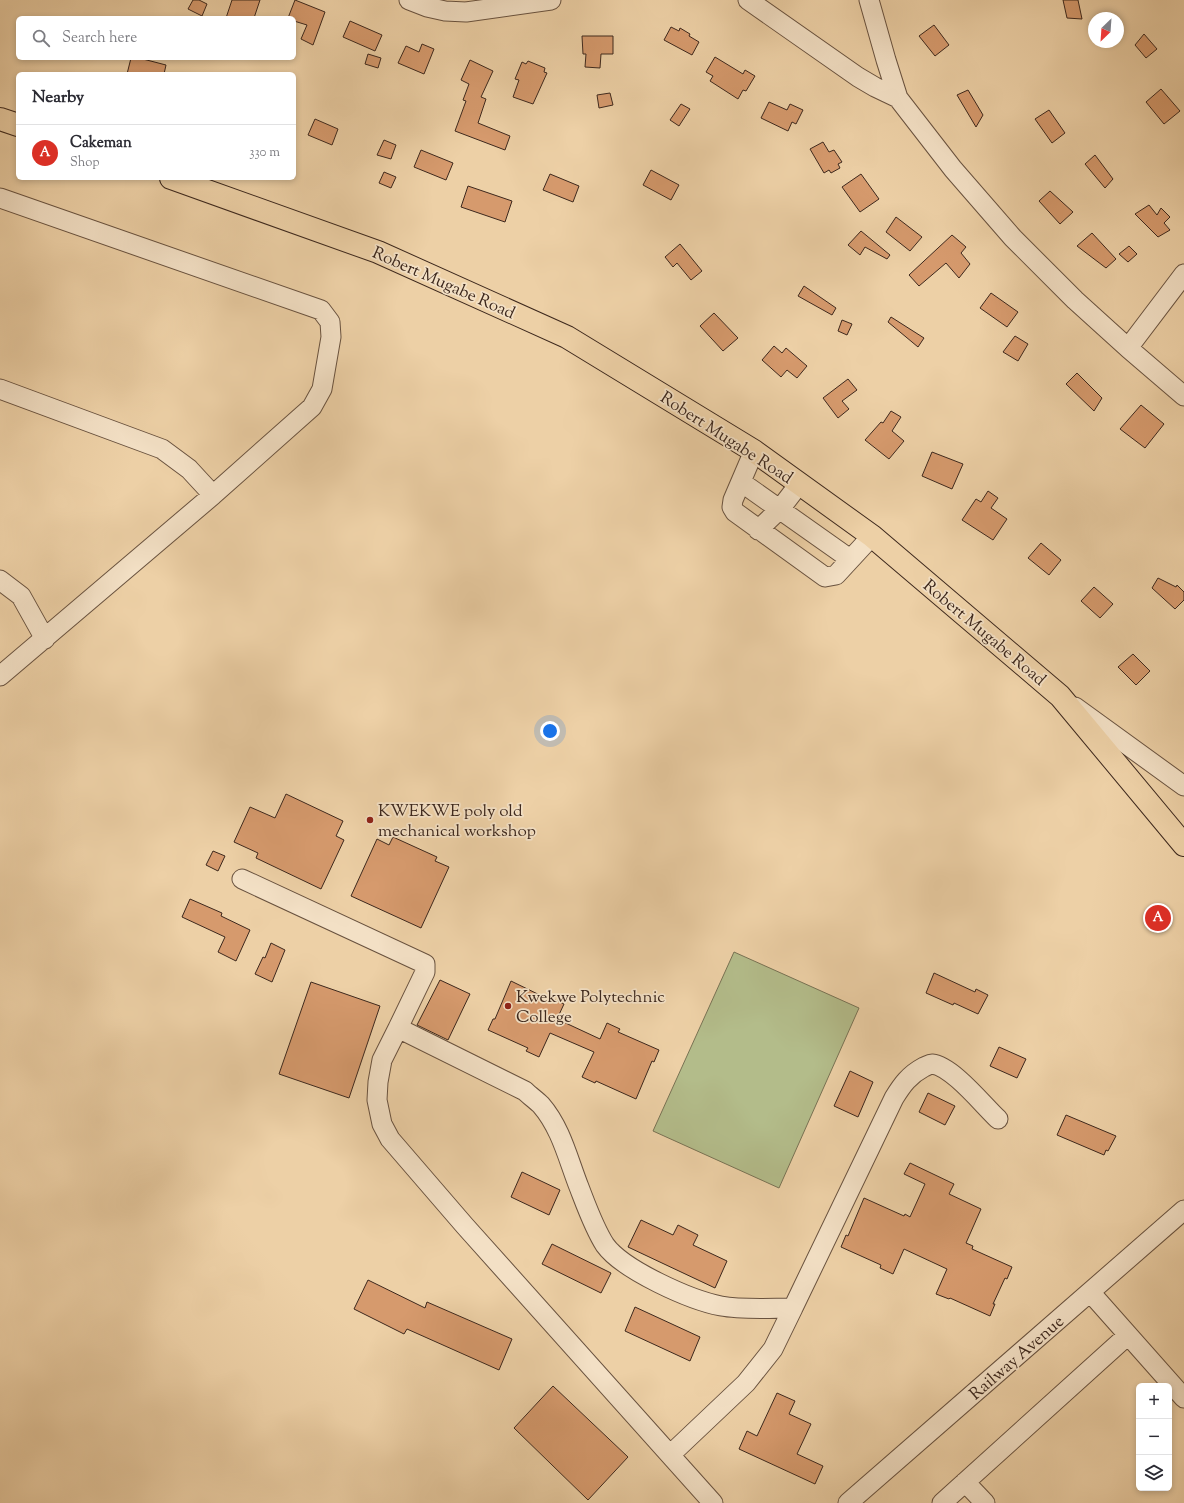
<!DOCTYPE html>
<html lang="en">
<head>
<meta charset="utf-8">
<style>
	:root { --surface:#fff; --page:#f2f2f3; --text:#2b2b33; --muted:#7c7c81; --line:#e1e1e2; --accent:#d93025 }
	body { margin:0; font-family:"Sorts Mill Goudy",serif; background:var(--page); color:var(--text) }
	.controls { position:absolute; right:12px; bottom:12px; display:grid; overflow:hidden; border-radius:6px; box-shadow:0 2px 6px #0003 }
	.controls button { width:36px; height:36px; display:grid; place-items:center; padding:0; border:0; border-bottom:1px solid var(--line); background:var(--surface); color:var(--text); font:20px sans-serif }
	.compass { position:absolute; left:1088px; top:12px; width:36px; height:36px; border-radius:50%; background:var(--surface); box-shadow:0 2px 6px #0003; rotate:205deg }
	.you { position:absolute; left:550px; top:731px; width:14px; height:14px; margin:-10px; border:3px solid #fff; border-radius:50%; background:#1a73e8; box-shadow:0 0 0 6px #1a73e833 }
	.badge { display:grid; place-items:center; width:26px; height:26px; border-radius:50%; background:var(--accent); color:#fff; font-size:13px; font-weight:700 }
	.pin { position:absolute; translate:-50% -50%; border:2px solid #fff; box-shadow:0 1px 4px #0006 }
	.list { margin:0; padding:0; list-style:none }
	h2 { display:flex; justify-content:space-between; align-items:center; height:52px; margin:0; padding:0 16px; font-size:17px }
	h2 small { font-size:13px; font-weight:400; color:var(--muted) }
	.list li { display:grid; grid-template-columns:26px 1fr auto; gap:12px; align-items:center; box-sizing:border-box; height:56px; padding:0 16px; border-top:1px solid var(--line) }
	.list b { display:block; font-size:15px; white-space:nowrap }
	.list p { margin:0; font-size:13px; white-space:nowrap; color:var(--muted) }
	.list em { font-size:13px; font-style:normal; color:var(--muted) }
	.icon { flex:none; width:22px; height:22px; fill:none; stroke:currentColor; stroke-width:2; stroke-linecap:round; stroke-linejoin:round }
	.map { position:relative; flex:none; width:1184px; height:1503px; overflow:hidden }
	.search { position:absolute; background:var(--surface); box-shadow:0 2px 6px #0003; left:16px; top:16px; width:280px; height:44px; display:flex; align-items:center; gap:10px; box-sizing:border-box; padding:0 14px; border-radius:6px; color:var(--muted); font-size:15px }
	.panel { position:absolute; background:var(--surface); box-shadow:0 2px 6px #0003; left:16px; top:72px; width:280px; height:108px; border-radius:6px }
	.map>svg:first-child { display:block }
</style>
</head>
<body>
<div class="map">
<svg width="1184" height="1503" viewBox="0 0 1184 1503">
	<rect width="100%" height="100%" fill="#edd0a6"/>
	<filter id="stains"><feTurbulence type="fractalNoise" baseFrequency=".005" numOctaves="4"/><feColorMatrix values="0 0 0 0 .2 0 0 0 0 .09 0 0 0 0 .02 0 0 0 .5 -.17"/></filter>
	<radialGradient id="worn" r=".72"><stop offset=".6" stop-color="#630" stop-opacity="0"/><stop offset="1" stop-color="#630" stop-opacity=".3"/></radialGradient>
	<path fill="#b3bc8a" stroke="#787254" d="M734,952L859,1008L779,1188L653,1131Z"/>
	<path fill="#d69a6d" stroke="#3d281d" d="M193,0H199L207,4L202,16L188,9Z
		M232,0H260L254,18H226Z
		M295,0L325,12L313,45L301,39L307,25L294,21V18H288Z
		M1063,0H1078L1082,19L1067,18Z
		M350,21L382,35L375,51L343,37Z
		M934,25L949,45L935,56L919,36Z
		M671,27L679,31L680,28L690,34L689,36L699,42L692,55L664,40Z
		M1144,34L1157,49L1146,58L1135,45Z
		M582,36H613V54H601L600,68L585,67L586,54H583Z
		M422,44L434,49L424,74L398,63L406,46L419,52Z
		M368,54L381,58L378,68L365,64Z
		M715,57L743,74L745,70L755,76L746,91L743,90L738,99L710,81L713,76L706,72Z
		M131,58H139L166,65L164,74H127Z
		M470,60L493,71L481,97L486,99L478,123L510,136L505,150L455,131L466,101L463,100L469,84L461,80Z
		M528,61L545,68L544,72L547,73L533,104L513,97L519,80L515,79L522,62L526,64Z
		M1161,89L1180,111L1164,124L1146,102Z
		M968,90L983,115L976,127L957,95Z
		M610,93L613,105L599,108L597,95Z
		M769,102L787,110L790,104L803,110L796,124L792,122L788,131L761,118Z
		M681,104L690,109L679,126L670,120Z
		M1049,110L1065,133L1052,143L1035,119Z
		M315,119L338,129L332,145L308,135Z
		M384,140L396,145L391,159L377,155Z
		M823,142L829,152L834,150L842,162L838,164L840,168L831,173L829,170L824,173L810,149Z
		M421,150L453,163L446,180L414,167Z
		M1095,155L1113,179L1105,188L1085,164Z
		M651,170L679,185L671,200L643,185Z
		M384,172L396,177L391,188L379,183Z
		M550,174L579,186L573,202L543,190Z
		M861,174L879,199L860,212L842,187Z
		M468,186L512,201L505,222L461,207Z
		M1050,191L1073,212L1060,224L1039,201Z
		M1149,205L1157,215L1161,208L1170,217L1164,223L1170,230L1158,237L1135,214Z
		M896,217L922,237L910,251L886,232Z
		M861,231L890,255L887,259L865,247L860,255L848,245Z
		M1092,233L1116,259L1106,268L1077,246Z
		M952,235L966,247L961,253L970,264L959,278L946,263L919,286L909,275Z
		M680,244L702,271L691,280L677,263L673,267L665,257Z
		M1129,246L1137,254L1128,262L1119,254Z
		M804,286L836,308L832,315L798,296Z
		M991,293L1018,312L1007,327L980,308Z
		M714,313L738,338L723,351L700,326Z
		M891,317L924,338L918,347L888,322Z
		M842,320L852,324L847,335L838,331Z
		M1015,336L1028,344L1018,361L1003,352Z
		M774,346L782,353L786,348L807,366L797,378L787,370L781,377L762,360Z
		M1077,373L1102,398L1094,411L1066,384Z
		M848,379L857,390L842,401L849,409L838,418L823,398Z
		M1141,405L1164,424L1145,448L1120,429Z
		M891,411L901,417L892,431L904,441L889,459L865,440L881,422L883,423Z
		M932,452L963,464L952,489L922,476Z
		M988,491L998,498L991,508L1007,519L993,540L962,520L976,499L981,502Z
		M1041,543L1061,560L1049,575L1028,558Z
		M1158,578L1176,587L1177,585L1184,592V600L1175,609L1152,588Z
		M1094,587L1113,604L1100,618L1081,601Z
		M1133,654L1150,671L1136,685L1118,667Z
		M286,794L343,821L336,836L344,840L321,889L256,858L258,853L234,842L250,807L275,818Z
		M393,837L437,857L435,861L449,867L421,928L351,896L377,839L389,845Z
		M213,851L225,856L218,871L206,865Z
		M190,899L222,913L221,916L250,930L236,961L218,952L225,937L182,917Z
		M271,943L285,950L272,982L255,974L263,957L265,958Z
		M934,973L975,992L976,989L988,995L978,1014L954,1003L953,1005L926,993Z
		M440,980L470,994L448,1040L417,1025Z
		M511,981L550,1000L551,998L564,1004L557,1019L600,1039L607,1023L620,1029L618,1032L659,1050L654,1062L652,1061L636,1099L596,1081L595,1083L582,1077L594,1052L550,1033L539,1057L526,1051L528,1048L488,1030L493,1019H495Z
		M311,982L380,1006L349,1098L279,1074Z
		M999,1047L1026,1059L1017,1078L990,1066Z
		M850,1071L873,1082L858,1117L834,1106Z
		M928,1093L955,1106L945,1125L919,1112Z
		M1066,1115L1116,1136L1108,1151L1106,1150L1104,1155L1057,1135Z
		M910,1163L954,1184L949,1194L981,1209L966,1243L973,1246L972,1249L1012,1267L1007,1279L1005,1278L993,1304H995L990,1316L950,1298L949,1299L936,1294L947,1269L904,1249L893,1274L880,1268L881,1265L841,1247L846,1235L848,1236L864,1198L904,1216L905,1214L910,1217L925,1184L904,1174Z
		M522,1172L560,1190L549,1215L511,1197Z
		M641,1220L673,1235L678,1225L698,1235L693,1245L727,1261L715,1288L628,1247Z
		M552,1244L611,1273L601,1293L542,1264Z
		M368,1280L425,1308L427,1302L512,1339L499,1370L407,1329L404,1334L354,1309Z
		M635,1307L700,1337L690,1361L625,1331Z
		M553,1386L628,1457L588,1500L514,1428Z
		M777,1393L795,1401L789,1414L811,1424L797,1454L823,1466L815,1484L739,1449L747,1431L757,1436Z"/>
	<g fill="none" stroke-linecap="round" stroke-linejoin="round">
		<defs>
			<path id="minor" d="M409,0L427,7L445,11L466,12L551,0
				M748,0L858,77L875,87L898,98
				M869,0L886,60L898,98L953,169L1013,238L1075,300L1128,348L1184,396
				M0,198L321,310L330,322L331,337L322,389L312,407L213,495L0,676
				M1128,348L1184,274
				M0,389L162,449L189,469L213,495
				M754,451L733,500L732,507L735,512L825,577L836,575L872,536
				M741,482L850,559
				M758,530L780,509L800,483
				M0,580L21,596L45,639
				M1075,707L1184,786
				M242,879L425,964V972L398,1028
				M1090,1292L1184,1398
				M793,1308L894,1098C902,1085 909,1075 924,1067C927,1066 929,1064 932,1064C952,1066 983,1105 998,1119
				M670,1455L746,1383L773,1349L793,1308C772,1308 742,1310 721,1306C690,1300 623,1270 605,1245C594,1228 586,1205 579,1187C568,1159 561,1128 541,1105C536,1100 530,1096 525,1091L398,1028L382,1060L378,1082L377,1100L382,1124L390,1139L465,1226L713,1503
				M965,1482L985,1503
				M848,1503L1184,1210
				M942,1503L1128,1335"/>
			<path id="major" d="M0,119L18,125
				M171,178L378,252L567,337L754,451L872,536L1060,696L1184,845"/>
		</defs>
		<use href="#minor" stroke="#69523f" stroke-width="21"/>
		<use href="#major" stroke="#3d281d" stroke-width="24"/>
		<use href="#minor" stroke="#f3e0c5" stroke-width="19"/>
		<use href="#major" stroke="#edd0a6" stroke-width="22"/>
	</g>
	<g fill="#8f2418" stroke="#f3e0c5" stroke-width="1.5">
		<circle cx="370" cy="820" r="4"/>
		<circle cx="508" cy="1006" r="4"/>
	</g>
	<g text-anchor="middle" stroke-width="3.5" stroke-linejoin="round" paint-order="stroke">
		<g font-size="17" fill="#3d281d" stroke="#f3e0c5">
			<text transform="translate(444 282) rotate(24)" y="6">Robert Mugabe Road</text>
			<text transform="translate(727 437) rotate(33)" y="6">Robert Mugabe Road</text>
			<text transform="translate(985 632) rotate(40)" y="6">Robert Mugabe Road</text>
			<text transform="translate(1016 1357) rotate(-41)" y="6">Railway Avenue</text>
		</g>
		<g font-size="17" fill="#3d281d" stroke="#f3e0c5" text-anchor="start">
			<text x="378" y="816">KWEKWE poly old<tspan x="378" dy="20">mechanical workshop</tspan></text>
			<text x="516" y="1002">Kwekwe Polytechnic<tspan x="516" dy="20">College</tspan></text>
		</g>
	</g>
	<rect width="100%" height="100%" filter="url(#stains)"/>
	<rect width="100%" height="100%" fill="url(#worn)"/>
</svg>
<div class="controls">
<button>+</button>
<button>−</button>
<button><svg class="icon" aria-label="layers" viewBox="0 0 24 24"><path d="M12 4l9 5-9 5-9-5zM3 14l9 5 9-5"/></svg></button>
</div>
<svg class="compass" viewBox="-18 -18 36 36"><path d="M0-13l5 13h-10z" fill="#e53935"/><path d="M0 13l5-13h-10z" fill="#7c7c81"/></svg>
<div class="you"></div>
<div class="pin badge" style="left:1158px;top:918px">A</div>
<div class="search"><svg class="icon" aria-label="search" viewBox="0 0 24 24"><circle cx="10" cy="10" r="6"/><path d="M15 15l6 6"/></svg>Search here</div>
<section class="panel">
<h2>Nearby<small></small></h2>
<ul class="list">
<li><span class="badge">A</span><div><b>Cakeman</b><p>Shop</p></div><em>330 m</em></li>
</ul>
</section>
</div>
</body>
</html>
